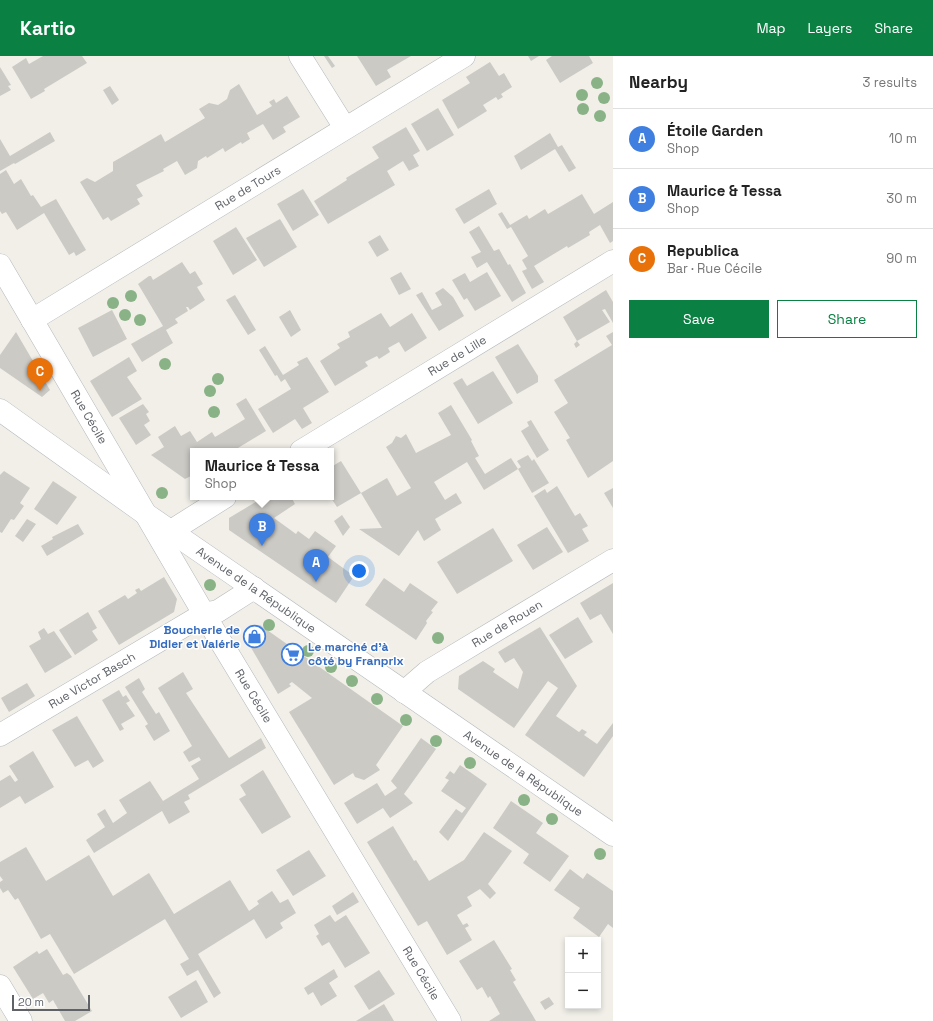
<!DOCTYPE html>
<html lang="en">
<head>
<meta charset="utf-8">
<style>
	:root { --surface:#fff; --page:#f6f6f6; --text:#222; --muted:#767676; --line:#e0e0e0; --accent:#0b8043 }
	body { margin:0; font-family:"Space Grotesk",sans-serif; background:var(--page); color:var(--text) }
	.controls { position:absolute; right:12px; bottom:12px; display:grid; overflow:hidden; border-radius:0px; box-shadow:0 2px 6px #0003 }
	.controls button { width:36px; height:36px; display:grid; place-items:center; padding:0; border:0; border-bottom:1px solid var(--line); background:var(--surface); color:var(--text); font:20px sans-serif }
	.scale { position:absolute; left:12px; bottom:10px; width:78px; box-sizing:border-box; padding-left:4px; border:2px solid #5f6368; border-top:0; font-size:11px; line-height:14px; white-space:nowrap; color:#5f6368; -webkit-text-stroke:3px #fff; paint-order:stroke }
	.you { position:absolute; left:359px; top:515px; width:14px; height:14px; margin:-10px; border:3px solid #fff; border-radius:50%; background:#1a73e8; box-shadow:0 0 0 6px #1a73e833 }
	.badge { display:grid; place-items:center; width:26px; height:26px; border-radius:50%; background:var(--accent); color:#fff; font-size:13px; font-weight:700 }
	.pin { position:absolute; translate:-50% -33px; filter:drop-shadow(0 1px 2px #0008) }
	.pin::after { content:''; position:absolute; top:21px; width:14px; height:12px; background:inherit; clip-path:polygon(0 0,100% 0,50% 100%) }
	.popup { position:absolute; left:190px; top:392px; width:144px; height:52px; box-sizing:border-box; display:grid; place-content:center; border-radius:0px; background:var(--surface); filter:drop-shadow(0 1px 3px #0005); font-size:13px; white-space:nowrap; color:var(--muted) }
	.popup b { font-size:15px; color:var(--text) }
	.popup::after { content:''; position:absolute; left:50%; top:100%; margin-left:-8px; border:8px solid transparent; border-top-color:var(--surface) }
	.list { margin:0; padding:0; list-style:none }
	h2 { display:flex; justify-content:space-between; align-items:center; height:52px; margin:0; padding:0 16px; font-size:17px }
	h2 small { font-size:13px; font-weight:400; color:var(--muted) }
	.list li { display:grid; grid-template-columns:26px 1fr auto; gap:12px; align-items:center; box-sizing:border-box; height:60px; padding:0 16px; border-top:1px solid var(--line) }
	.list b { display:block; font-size:15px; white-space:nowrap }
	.list p { margin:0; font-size:13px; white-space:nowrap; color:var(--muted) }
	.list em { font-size:13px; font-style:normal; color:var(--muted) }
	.actions { display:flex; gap:8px; padding:12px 16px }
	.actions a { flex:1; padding:9px 0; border:1px solid var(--accent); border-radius:0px; text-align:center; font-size:14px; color:var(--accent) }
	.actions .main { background:var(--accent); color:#fff }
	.map { position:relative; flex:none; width:613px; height:965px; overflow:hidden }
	header { display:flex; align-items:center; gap:24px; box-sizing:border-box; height:56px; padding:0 20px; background:var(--accent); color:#fff }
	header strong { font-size:19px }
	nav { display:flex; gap:22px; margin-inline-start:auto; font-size:14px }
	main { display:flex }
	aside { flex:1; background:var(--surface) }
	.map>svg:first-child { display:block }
</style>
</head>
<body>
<header>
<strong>Kartio</strong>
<nav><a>Map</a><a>Layers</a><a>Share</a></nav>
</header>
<main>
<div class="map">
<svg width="613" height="965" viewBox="0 0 613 965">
	<rect width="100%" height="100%" fill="#f1efe8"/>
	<path fill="#cccac5" d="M43,0H82L87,7L44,33L45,35L31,43L12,11L26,2L29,8Z
		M324,0H328L335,10L332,12Z
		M357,0H411L387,14L391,21L376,30Z
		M528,0H539L531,5Z
		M552,0H589L593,7L560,27L546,4Z
		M490,6L499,20L504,17L512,31L501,38L503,41L498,44L496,41L483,49L487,55L458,73L442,44L470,27L466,21Z
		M0,11L11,29L8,30L11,34L0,40Z
		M239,28L257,59L272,50L269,46L274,43L276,47L287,40L300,61L283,71L286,76L273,84L263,68L247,77L250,83L242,88L241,86L225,96L223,92L207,102L206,100L198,105L197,112L185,119L177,105L163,113L164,115L136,129L143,140L137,143L140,148L111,165L108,161L103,164L80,126L87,122L95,126L113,115V106L120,102L161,78L165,86L205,62L199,53L209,47L218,49L227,43L230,34Z
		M110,30L119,44L112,49L103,34Z
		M438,52L454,79L427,95L411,68Z
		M406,71L420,95L413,99L419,110L409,115L403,105L387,115L395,129L328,168L314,145L347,124L346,122L379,102L372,91Z
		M50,76L55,85L15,108L14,107L0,115V83L10,100Z
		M550,77L558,91L562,89L576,112L569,116L555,93L521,114L514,100Z
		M6,114L14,128L21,123L31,140L33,139L41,151L56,143L86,194L76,200L74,196L69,199L44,157L17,174L6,156L2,158L0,155V118Z
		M303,133L319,159L293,175L277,148Z
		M489,133L497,148L464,168L455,153Z
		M582,138L594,158L613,146V185L610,187L600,169L589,176L590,179L568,192L567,190L534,210L544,226L532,233L522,215L527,213L522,204L528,200L511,171L507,173L498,158L502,156L510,169L527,159L529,163L545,153L548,158Z
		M280,163L297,191L264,211L246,182Z
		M479,170L494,195L499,193L508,209L510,208L526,237L512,246L487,206L477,212L471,201L481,196L469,176Z
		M236,171L257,204L233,219L213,185Z
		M380,179L389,194L377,201L368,186Z
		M182,206L190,218L195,215L203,228L197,231L205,244L190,254L188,251H186L188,255L175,263L178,267L166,274L173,287L142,306L131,288L163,270L138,228L149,220H151L153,224Z
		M401,216L411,233L399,239L390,222Z
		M487,216L501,240L475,255L467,242L464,244L452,224L465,217L470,226Z
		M443,232L453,241L464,260L439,275L416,239L422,236L432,254L442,249L435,237Z
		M606,234L613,246V267L605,253L602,254L610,266L577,285L580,289L576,292L574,288L577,285L563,261Z
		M235,239L256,274L248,279L226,244Z
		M112,254L127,283L93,301L78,272Z
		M290,254L301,274L291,281L279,261Z
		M381,257L390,271L412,257L427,282L405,296L399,286L388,292L390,296L379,303L377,300L365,306L368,310L335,330L320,305L340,292L337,288L350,281L348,276Z
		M16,276L50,334L42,341L0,312V299Z
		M613,276V405L588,422L566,384L570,382L554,356L568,347L554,324L612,289L606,280Z
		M518,288L538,320V326L517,338L495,301Z
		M265,290L283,319L299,309L297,306L307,301L329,336L303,352L312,367L302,373L295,363L273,377L258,353L291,333L285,323L281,326L277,319L275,320L259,294Z
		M129,301L137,315L127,321L142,343L112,361L90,325Z
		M493,315L513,347L478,368L453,327L462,322L467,330Z
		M246,342L266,375L233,395H193V419L185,423L151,399L164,391L158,381L175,370L181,380L190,375L197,386L212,376L215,381L245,363L236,348Z
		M143,348L149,356L146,358L150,365L144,369L151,379L136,389L119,362Z
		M451,349L472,384L471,385L479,400L475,402L485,418L511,402L518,413L484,434L467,406L434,426L445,444L456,437L462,447L435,463L441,474L424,485L418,474L399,500L359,473L382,472L361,437L387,422L397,440L411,432L386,391L392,387L396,380L401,382L406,378L416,397L451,379L438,357Z
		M531,364L549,394L537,402L521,375L529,370L527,366Z
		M528,399L532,405L534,403L549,427L532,437L518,413L521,411L517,405Z
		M341,405L361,437L337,451L331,442V411Z
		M4,415L30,432L20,447L24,450L14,464L11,463L2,477L0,476V419Z
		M53,425L77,441L57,469L34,453Z
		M557,430L575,460L580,457L588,470L582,473L589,485L568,497L534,440L545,433L547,437Z
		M613,432V452L604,437Z
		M264,441H291L295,448L274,462L296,478L298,475L309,483L315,475L336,490L328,501L354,520L336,547L229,474V462Z
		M342,459L350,471L343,480L334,465Z
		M27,463L36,468L23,486L15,480Z
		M78,468L84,478L47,500L41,490L53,483L52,481Z
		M547,471L563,496L533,514L517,489Z
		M493,472L513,505L457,538L437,506Z
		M164,521L177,543L174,556L119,589L98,555L125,539L128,543L137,537L135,534L139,532L141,535Z
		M384,522L404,536L410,527L438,546L431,555L433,556L426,565L427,567L416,584L365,549Z
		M613,527V578L601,558L590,564L580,547Z
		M88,556L97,572L92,575L98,584L75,599L59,574Z
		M578,561L593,586L565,603L549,579Z
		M260,569L403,670L376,709L380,714L364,724L355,721L353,717L334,729L289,656L312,642L292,626L289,628L291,630L278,638L246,583Z
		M540,571L577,630L556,660L579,676L582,673L587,676L584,679L597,688L613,667V680L584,721L525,679L558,632L548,625L514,672L458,633L459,620L483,605L495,613L493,616L518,633L523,616L514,602L505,607L498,596Z
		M44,572L48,578L54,575L72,601L45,617L29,590L41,583L38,576Z
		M183,616L193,633L186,637L229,702L261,682L266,692L188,739L190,743L184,746L190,756L169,768L162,755L94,797L86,784L105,771L97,758L105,753L113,767L127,757L119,744L150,725L163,745L199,723L191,710L201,704L199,701L189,706L183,696L192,690L158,632Z
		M139,622L145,633L142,636L156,658L159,656L170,675L154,685L145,670L148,668L125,631Z
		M27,627L35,640L9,656L1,642Z
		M119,634L123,641L126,639L130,645L126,647L135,660L121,668L124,673L120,675L102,644Z
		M77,660L104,705L93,712L88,704L75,711L52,674Z
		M421,682L436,693L404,738L413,747L390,762L383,752L357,768L344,747L377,727L385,740L397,732L391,725Z
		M33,695L54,731L25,748L20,740L0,752V725L10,719L15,726L18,724L9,710Z
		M460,709L487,728L448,785L439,776L456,753L462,757L466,752L441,735L449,724L445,722L450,715L454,718Z
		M263,714L291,761L262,778L239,743L246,739L240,729Z
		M511,745L543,767L536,777L569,800L550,826L523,807L529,798L493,772Z
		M393,770L414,805L416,804L429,825L464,804L484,776L512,795L488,828L496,837L490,843L480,833L467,841L472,850L457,859L463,869L467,867L469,870L465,872L472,884L447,899L427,865L418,870L367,786Z
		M26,791L46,825L89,799L113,840L149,817L174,858L230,824L249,855L259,848L257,845L272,835L280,847L288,843L296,857L280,867L283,872L266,883L254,863L198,898L221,937L214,942L198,914L187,920L180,908L189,903L165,863L74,918L50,878L41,883L18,842L15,844L8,834L3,837L0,832V826L3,824L0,820V806Z
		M309,794L326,820L293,840L276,814Z
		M570,813L583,823L587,817L613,835V872L608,868L599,881L573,862L580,852L554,834Z
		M353,836L359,846L337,859L332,850Z
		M330,859L335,866L346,859L370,897L345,912L329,886L322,890L316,880L319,878L314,869Z
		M494,884L512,913L510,914L516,924L513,926L536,965H489L500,958L490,940L488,942L482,931L477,934L459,905Z
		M47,893L63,919L67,917L71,920L92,955L75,965H65L53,944L49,947L43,937L33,943L13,911L37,895L39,898Z
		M334,913L338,921L329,927L337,940L321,950L313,936L308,939L304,932Z
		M379,914L395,938L369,954L354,930Z
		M196,924L208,946L181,962L168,941Z
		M549,941L554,948L545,954L540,946Z
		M384,948L394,965H356Z"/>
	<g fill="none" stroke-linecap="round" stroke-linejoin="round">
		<defs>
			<g id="street">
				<path d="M300,0L345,72"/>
				<path id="s1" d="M0,209L204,558L450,965"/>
				<path id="s2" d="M32,264L464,0"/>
				<path id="s3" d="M301,395L613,205"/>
				<path d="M171,475L225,441"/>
				<path id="s4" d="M404,636L427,616L613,504"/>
				<path id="s5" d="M0,679L204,558L218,555L254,532"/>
				<path d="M0,930L21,965"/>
			</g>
			<g id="secondary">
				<path id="s6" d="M0,354L147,459L613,779"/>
			</g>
		</defs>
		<use href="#street" stroke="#b5b8bc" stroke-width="23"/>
		<use href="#secondary" stroke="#b6babf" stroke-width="23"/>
		<use href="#street" stroke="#fff" stroke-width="22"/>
		<use href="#secondary" stroke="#fff" stroke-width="22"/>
	</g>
	<g fill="#89b387">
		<circle cx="597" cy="27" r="6"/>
		<circle cx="582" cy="39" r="6"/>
		<circle cx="604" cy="42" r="6"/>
		<circle cx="583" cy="53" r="6"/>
		<circle cx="600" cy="60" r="6"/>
		<circle cx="131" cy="240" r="6"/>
		<circle cx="113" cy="247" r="6"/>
		<circle cx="125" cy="259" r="6"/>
		<circle cx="140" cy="264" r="6"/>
		<circle cx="165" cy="308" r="6"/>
		<circle cx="218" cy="323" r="6"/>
		<circle cx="210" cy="335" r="6"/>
		<circle cx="214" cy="356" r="6"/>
		<circle cx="162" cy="437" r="6"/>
		<circle cx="210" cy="529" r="6"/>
		<circle cx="269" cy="569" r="6"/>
		<circle cx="438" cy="582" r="6"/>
		<circle cx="308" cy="595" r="6"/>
		<circle cx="331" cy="611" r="6"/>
		<circle cx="352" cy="625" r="6"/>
		<circle cx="377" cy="643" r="6"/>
		<circle cx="406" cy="664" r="6"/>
		<circle cx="436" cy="685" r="6"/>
		<circle cx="470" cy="707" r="6"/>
		<circle cx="524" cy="744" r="6"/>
		<circle cx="552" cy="763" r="6"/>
		<circle cx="600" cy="798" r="6"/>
	</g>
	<defs>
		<symbol id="shop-ring" viewBox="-11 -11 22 22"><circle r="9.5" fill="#fff" stroke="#3f7fe0" stroke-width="1.5"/><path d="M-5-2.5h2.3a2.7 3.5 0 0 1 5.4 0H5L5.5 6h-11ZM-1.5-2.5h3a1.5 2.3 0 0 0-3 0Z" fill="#3f7fe0"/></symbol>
		<symbol id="supermarket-ring" viewBox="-11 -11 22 22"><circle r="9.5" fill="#fff" stroke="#3f7fe0" stroke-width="1.5"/><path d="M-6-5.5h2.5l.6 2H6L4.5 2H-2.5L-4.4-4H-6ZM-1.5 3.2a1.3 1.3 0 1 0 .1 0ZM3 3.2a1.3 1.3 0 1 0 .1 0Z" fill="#3f7fe0"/></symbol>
	</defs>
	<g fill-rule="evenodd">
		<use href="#shop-ring" x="242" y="568" width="25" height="25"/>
		<use href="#supermarket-ring" x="280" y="586" width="25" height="25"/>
	</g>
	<g text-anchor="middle" stroke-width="3" stroke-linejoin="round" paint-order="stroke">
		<g font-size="12" fill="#5f6368" stroke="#fff">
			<text dy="4" stroke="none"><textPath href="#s2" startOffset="253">Rue de Tours</textPath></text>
			<text dy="4" stroke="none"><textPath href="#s3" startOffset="183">Rue de Lille</textPath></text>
			<text dy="4" stroke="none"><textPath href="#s1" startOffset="176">Rue Cécile</textPath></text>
			<text dy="4" stroke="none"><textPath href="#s6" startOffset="313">Avenue de la République</textPath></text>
			<text dy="4" stroke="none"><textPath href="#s4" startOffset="124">Rue de Rouen</textPath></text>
			<text dy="4" stroke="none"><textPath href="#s5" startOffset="107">Rue Victor Basch</textPath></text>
			<text dy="4" stroke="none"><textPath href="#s1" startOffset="500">Rue Cécile</textPath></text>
			<text dy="4" stroke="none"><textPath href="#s6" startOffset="637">Avenue de la République</textPath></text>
			<text dy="4" stroke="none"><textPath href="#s1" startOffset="824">Rue Cécile</textPath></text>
		</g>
		<g font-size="12" font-weight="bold" fill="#366cbe" stroke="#fff" text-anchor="end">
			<text x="240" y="578">Boucherie de<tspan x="240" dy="14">Didier et Valérie</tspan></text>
			<text x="308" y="595" text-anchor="start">Le marché d'à<tspan x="308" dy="14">côté by Franprix</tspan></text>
		</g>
	</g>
</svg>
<div class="controls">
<button>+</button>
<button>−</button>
</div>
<div class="scale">20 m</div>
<div class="you"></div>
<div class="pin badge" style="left:316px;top:526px;background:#3f7fe0">A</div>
<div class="pin badge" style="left:262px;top:490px;background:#3f7fe0">B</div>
<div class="popup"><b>Maurice &amp; Tessa</b>Shop</div>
<div class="pin badge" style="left:40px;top:335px;background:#e8710a">C</div>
</div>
<aside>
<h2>Nearby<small>3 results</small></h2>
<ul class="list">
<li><span class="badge" style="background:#3f7fe0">A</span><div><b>Étoile Garden</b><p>Shop</p></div><em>10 m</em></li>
<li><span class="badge" style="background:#3f7fe0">B</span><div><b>Maurice &amp; Tessa</b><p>Shop</p></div><em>30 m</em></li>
<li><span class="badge" style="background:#e8710a">C</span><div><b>Republica</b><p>Bar · Rue Cécile</p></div><em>90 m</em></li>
</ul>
<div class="actions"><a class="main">Save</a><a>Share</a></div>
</aside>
</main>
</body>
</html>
